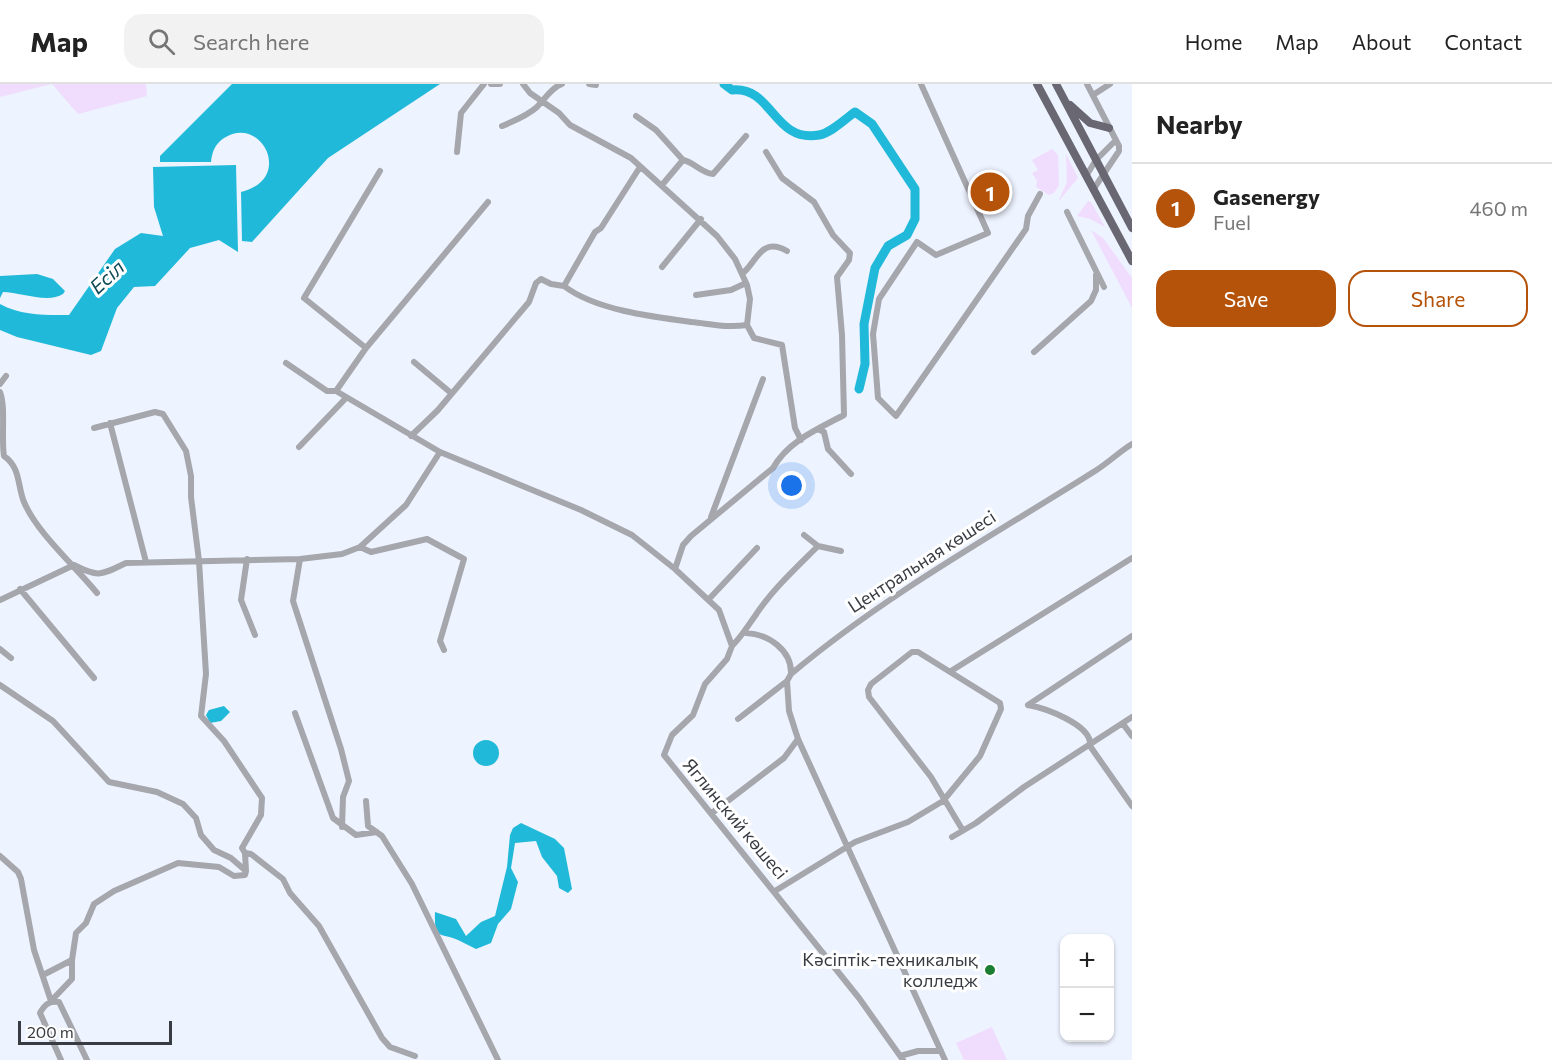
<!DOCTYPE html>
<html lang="en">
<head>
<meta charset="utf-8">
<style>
	:root { --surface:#fff; --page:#f2f2f2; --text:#222; --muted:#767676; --line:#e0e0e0; --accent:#b45309 }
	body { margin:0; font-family:Commissioner,sans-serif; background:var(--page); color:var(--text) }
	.controls { position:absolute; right:18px; bottom:18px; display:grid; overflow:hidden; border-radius:12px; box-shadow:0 2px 4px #0004 }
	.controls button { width:54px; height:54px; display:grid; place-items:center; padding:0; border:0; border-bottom:2px solid var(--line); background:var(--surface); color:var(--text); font:30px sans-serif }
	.scale { position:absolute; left:18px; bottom:15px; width:154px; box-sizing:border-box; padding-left:6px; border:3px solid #383b41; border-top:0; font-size:16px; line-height:21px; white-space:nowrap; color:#383b41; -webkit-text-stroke:4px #fff; paint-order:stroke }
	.you { position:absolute; left:792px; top:402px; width:21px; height:21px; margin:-15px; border:4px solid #fff; border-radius:50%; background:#1a73e8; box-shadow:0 0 0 9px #1a73e833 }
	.badge { display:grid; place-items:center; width:39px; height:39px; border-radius:50%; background:var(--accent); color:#fff; font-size:20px; font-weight:700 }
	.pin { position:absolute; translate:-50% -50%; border:3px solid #fff; box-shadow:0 2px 6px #0006 }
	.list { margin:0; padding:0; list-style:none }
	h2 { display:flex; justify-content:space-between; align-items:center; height:78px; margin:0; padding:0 24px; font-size:26px }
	h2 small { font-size:20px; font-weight:400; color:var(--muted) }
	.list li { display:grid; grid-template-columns:39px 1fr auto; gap:18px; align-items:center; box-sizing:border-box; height:90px; padding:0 24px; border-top:2px solid var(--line) }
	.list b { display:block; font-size:22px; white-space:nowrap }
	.list p { margin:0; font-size:20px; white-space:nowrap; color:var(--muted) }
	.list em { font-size:20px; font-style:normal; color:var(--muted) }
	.actions { display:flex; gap:12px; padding:18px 24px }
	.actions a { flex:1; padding:14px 0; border:2px solid var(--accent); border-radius:18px; text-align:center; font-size:21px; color:var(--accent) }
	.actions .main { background:var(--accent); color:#fff }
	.icon { flex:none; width:33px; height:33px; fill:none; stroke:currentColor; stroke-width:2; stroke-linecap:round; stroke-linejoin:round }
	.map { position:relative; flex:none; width:1132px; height:976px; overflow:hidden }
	header { display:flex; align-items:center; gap:36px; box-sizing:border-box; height:84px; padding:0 30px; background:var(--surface); border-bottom:2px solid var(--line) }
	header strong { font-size:28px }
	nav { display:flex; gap:33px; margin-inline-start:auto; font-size:21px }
	.search { width:420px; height:54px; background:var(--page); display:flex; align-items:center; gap:15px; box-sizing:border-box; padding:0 21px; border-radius:18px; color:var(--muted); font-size:22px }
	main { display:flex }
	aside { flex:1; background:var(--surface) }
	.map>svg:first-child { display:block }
</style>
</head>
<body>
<header>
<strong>Map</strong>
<div class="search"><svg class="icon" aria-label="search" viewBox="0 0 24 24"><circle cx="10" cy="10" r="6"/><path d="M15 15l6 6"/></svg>Search here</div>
<nav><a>Home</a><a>Map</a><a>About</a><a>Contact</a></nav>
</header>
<main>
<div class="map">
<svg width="1132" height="976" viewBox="0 0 1132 976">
	<rect width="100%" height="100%" fill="#edf3ff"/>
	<path fill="#f0ddfd" d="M0,0H146L147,12L78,30L52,0L0,13Z
		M1052,65L1058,71L1059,101L1054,109L1049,111L1036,103L1037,97L1032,89L1038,86L1032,76Z
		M1066,70L1078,94L1058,118L1067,98Z
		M1088,117L1091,118L1105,143L1090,135L1077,132Z
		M1091,146L1103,154L1132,194V224Z
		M992,943L1007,976H964L956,959Z"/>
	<path fill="#21b9d9" d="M232,0H440L328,74L252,158L242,157L241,108C295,95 261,30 224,54C215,60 212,68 211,78H160V72Z
		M236,81L238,168L219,156L190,164L155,202L134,203L117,224L101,267L91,271L17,253L0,246V220C22,232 45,231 69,231L115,165L141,149L163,152L154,123L153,83Z
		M37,190L53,195L65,207L63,210C48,220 20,208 3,208L0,214V192Z
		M224,622L230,628L221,637L210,639L206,631L209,626Z
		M473 669a13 13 0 1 1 26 0a13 13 0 1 1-26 0Z
		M521,739L555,755L564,764L572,805L568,809L559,804L557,792L542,773L536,757L515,759L511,784L518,798L511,825L498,840L491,859L476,865C470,862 464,859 458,856C440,848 434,857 435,828L456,835L466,852L481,838L495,832L507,783L510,751L513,744Z"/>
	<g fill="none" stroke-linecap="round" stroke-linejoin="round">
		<path stroke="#21b9d9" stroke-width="9" d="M724,0L732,6C773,2 773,59 819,51C831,49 845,35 855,28L872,40L915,105V135L907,151L888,162L875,184L864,240L865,280L859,305"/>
		<path stroke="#a6a6ad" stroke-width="6" d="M491,0H500
			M523,0L530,9L559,29L570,41L631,74L717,152L735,175L747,201L750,215L747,241
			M589,0L596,1
			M921,0L988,149L936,171L917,158L879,215L873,250L878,314L896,332L1026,145L1028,132L1040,110
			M1087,0L1119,62V67L1093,106
			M1093,11L1110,0
			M636,32L656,46L683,76C694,78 701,89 713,90L746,52
			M502,42C514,37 527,32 537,23C545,15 551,4 562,0
			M457,68L461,29L484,0
			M766,68L782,94L814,118L833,151L850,169L849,176L837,193L842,251L844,331C818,345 788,357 773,384L691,452L683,461L675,485L719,526L732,562L727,575L705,600L693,631L672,651L664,671L859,914L903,976
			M1086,92L1096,76L1116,56
			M662,101L683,76
			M1067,128L1104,203
			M662,183L701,135
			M742,190C757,178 761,152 787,167
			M564,202C595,226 653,233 692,238C711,240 727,244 747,241L754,254L782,261L795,344L801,356
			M696,211L731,206L746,199
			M366,264L304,214L380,87
			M1034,268L1091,217L1096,206V191
			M414,278L451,309
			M286,279L327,307H336L440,368L581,426L632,451L675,485
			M0,300L6,292
			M336,307L366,264L488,118
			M0,308C6,323 1,354 4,372C21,384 17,401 24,418C37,449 75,482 97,509
			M110,339L146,478
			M94,344L155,328L163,330L186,367L191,392V413L199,477L206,590L201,632L224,657L262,714L261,731L242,764L245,769
			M818,345L824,348L828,365L851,390
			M411,352L438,326L529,218L536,199L541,195L551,200L564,202L595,148L601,144L640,83
			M299,363L346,314
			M711,433L763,295
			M818,462L841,467
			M360,463L371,468L427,455L464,475L440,557L444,566
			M247,475L241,516L255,551
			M300,475L293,517L341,665L349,697L343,713L342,743
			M74,481C99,494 101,491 126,479L300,475L342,470L360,463L406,421L440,368
			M20,505L94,594
			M709,515L757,464
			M0,516L74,481
			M746,549C768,550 792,566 791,590
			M732,562C742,552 747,543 755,532C772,506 796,484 818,462L804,451
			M0,565L11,574
			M951,587L1132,474
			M787,597L789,627L798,655L945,976
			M0,601L53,637L109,698L157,708L183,720L196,734L201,751L214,766L231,774L246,787L245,769L251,770L283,795L290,809L319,842L382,954L390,963L415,972
			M1028,621C1045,624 1093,641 1090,662L1132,722
			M1028,621L1132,552
			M295,629L333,734L356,751L377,748
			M738,635L787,597L791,590C885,511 992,452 1095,387C1108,379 1119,368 1132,360
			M1123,640L1132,652
			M366,717L368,742L382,752L412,800L498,976
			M712,729L784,674L798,655
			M952,753L976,739L1024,703L1132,633
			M0,772L18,788L21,795L34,866L51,917L72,895V876L76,849L86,839L94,820L114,807L178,779L219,783L234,792L245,791L246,787
			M775,807L855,758L908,738L943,717L980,672L1001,625L1000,619L918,568H912L871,600L868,606L869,613L931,693L962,745
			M43,891L72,876
			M900,972L918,967H941
			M61,976L40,929C45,920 49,917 59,918L87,976"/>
		<path stroke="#686772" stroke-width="8" d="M1037,0L1132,177
			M1056,0L1132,144
			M1070,21L1090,39L1109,44"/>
	</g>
	<circle fill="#1b7e31" stroke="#fff" stroke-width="2" cx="990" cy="886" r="6"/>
	<g text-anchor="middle" stroke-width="6" stroke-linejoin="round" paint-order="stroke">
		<g font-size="18" fill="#383b41" stroke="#fff">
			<text transform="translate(922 478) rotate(-33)" y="6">Центральная көшесі</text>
			<text transform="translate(735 735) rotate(50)" y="6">Яглинский көшесі</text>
		</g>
		<g font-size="18" fill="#383b41" stroke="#fff" text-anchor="end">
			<text x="978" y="882">Кәсіптік-техникалық<tspan x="978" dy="21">колледж</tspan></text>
		</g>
		<g font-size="20" font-style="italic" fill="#0f4a58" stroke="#fff">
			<text transform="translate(107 193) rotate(-43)" y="7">Есіл</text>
		</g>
	</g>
</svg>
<div class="controls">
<button>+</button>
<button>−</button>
</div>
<div class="scale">200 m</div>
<div class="you"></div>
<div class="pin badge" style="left:990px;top:108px">1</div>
</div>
<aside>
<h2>Nearby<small></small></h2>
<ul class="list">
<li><span class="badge">1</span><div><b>Gasenergy</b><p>Fuel</p></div><em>460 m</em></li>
</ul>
<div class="actions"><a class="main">Save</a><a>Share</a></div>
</aside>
</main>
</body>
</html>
